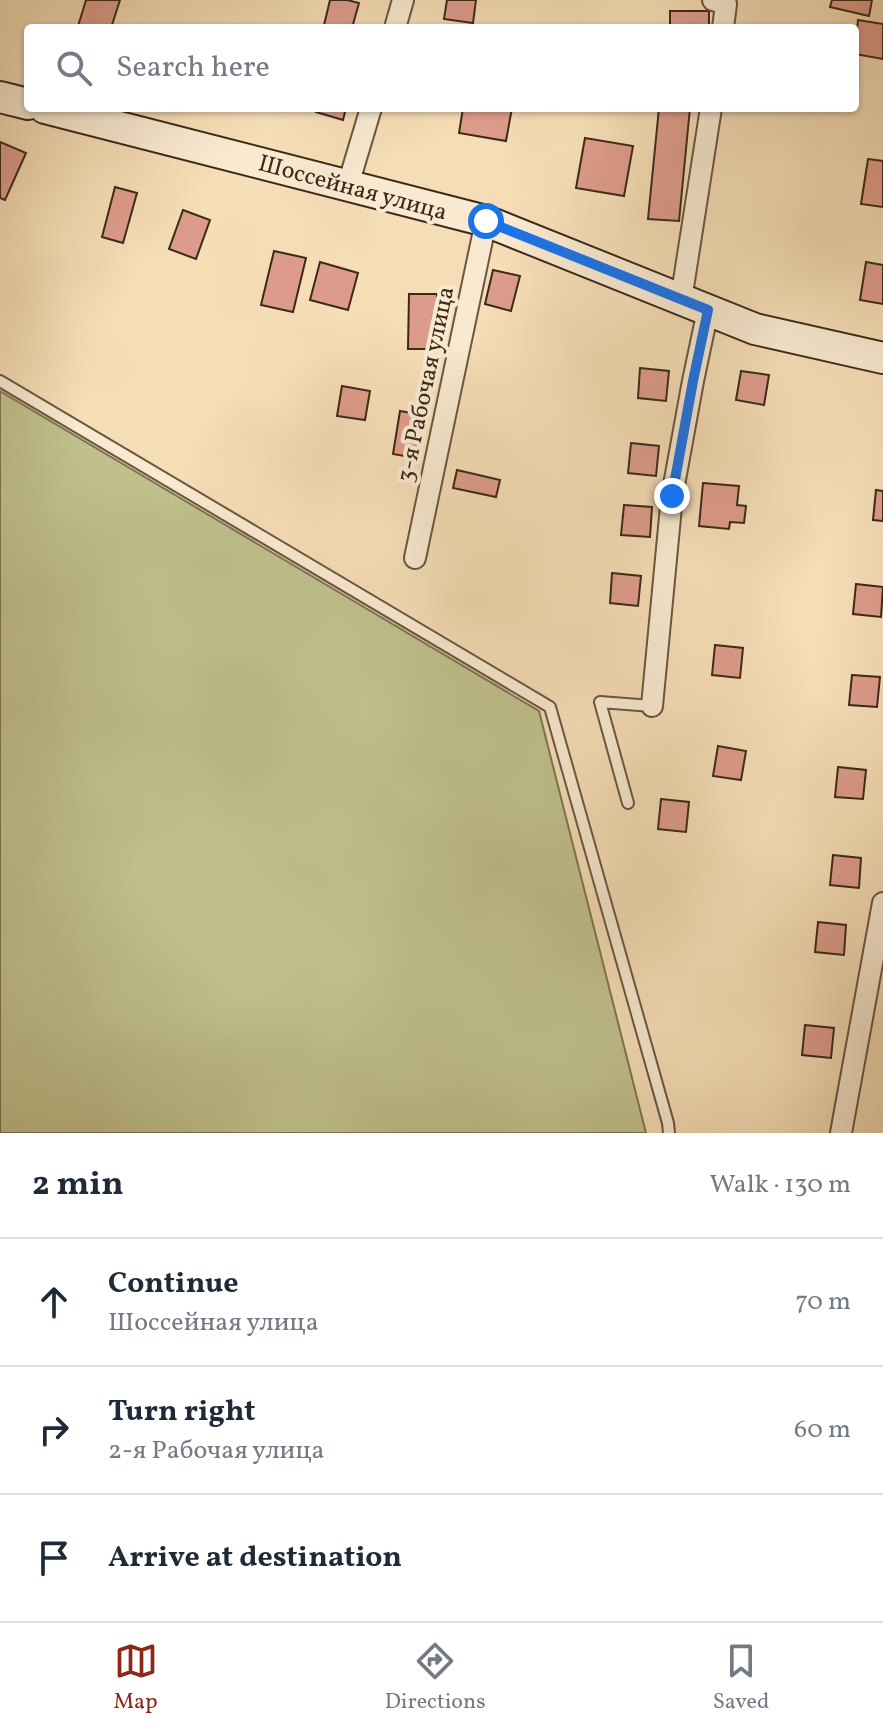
<!DOCTYPE html>
<html lang="en">
<head>
<meta charset="utf-8">
<style>
	:root { --surface:#fff; --page:#f6f6f7; --text:#1f2937; --muted:#747a83; --line:#e0e1e3; --accent:#8f2418 }
	body { margin:0; font-family:Vollkorn,serif; background:var(--page); color:var(--text) }
	.stop { position:absolute; width:24px; height:24px; margin:-18px; border:6px solid #1a73e8; border-radius:50%; background:#fff }
	.stop.end { background:#1a73e8; border-color:#fff; box-shadow:0 2px 8px #0008 }
	.list { margin:0; padding:0; list-style:none }
	h2 { display:flex; justify-content:space-between; align-items:center; height:104px; margin:0; padding:0 32px; font-size:34px }
	h2 small { font-size:26px; font-weight:400; color:var(--muted) }
	.list li { display:grid; grid-template-columns:52px 1fr auto; gap:24px; align-items:center; box-sizing:border-box; height:128px; padding:0 32px; border-top:2px solid var(--line) }
	.list b { display:block; font-size:30px; white-space:nowrap }
	.list p { margin:0; font-size:26px; white-space:nowrap; color:var(--muted) }
	.list em { font-size:26px; font-style:normal; color:var(--muted) }
	.icon { flex:none; width:44px; height:44px; fill:none; stroke:currentColor; stroke-width:2; stroke-linecap:round; stroke-linejoin:round }
	.map { position:relative; flex:none; width:883px; height:1133px; overflow:hidden }
	.search { position:absolute; background:var(--surface); box-shadow:0 2px 6px #0004; left:24px; right:24px; top:24px; height:88px; display:flex; align-items:center; gap:20px; box-sizing:border-box; padding:0 28px; border-radius:8px; color:var(--muted); font-size:30px }
	.sheet { height:488px; background:var(--surface) }
	nav { display:flex; justify-content:space-around; align-items:center; box-sizing:border-box; height:112px; border-top:2px solid var(--line); background:var(--surface); font-size:22px; color:var(--muted) }
	nav a { display:grid; justify-items:center; gap:4px }
	nav .on { color:var(--accent) }
	.map>svg:first-child { display:block }
</style>
</head>
<body>
<div class="map">
<svg width="883" height="1133" viewBox="0 0 883 1133">
	<rect width="100%" height="100%" fill="#f5ddb6"/>
	<filter id="stains"><feTurbulence type="fractalNoise" baseFrequency=".0025" numOctaves="4"/><feColorMatrix values="0 0 0 0 .2 0 0 0 0 .09 0 0 0 0 .02 0 0 0 .5 -.17"/></filter>
	<radialGradient id="worn" r=".72"><stop offset=".6" stop-color="#630" stop-opacity="0"/><stop offset="1" stop-color="#630" stop-opacity=".3"/></radialGradient>
	<path fill="#bfc08c" stroke="#7e7452" stroke-width="2" d="M0,391L539,711L646,1133H0Z"/>
	<path fill="#dd9c8b" stroke="#3c2918" stroke-width="2" d="M86,0H120L111,28H85L78,26Z
		M330,0H347L359,3L352,28H335L324,25Z
		M447,0H476L473,23L444,19Z
		M832,0H872L869,16L830,7Z
		M670,11H709V28H670Z
		M858,20L883,24V59L855,54Z
		M317,108H346L343,120L316,112Z
		M463,108H512L506,141L459,133Z
		M659,108H690L679,221L648,219Z
		M585,138L633,146L624,196L576,188Z
		M0,142L26,153L5,200L0,198Z
		M868,159L883,161V207L861,204Z
		M115,187L137,193L123,243L102,237Z
		M183,210L210,220L196,259L169,249Z
		M274,251L306,258L293,312L261,305Z
		M320,262L358,273L348,310L310,300Z
		M866,262L883,265V304L860,300Z
		M493,270L520,276L511,311L485,304Z
		M409,294H437V349H408Z
		M640,368L669,371L666,401L638,398Z
		M741,371L769,375L764,405L736,400Z
		M342,386L370,391L365,420L337,416Z
		M400,411L424,415L416,458L393,454Z
		M631,443L659,446L656,476L628,473Z
		M457,470L500,480L496,497L453,488Z
		M703,483L739,486L737,505L746,506L744,523L730,522L729,529L699,526Z
		M876,490L883,491V521L873,520Z
		M624,505L652,507L650,537L621,535Z
		M612,573L641,576L638,606L610,603Z
		M856,584L883,587L881,617L853,614Z
		M715,645L743,648L740,678L712,675Z
		M852,675L880,677L877,707L849,705Z
		M718,746L746,751L741,780L713,776Z
		M838,767L866,770L863,799L835,797Z
		M661,799L689,802L686,832L658,829Z
		M833,855L861,858L859,888L830,885Z
		M818,922L846,925L844,955L815,952Z
		M805,1025L834,1028L831,1058L802,1055Z"/>
	<g fill="none" stroke-linecap="round" stroke-linejoin="round">
		<defs>
			<path id="lane" d="M0,381L550,707L668,1123L669,1133
				M628,803L600,702L652,706"/>
			<path id="street" d="M713,0L726,4L723,28
				M395,28L403,0
				M348,185L371,108
				M681,300L711,108
				M415,558L486,221
				M652,706L672,496L693,381L708,310
				M841,1133L883,903"/>
			<path id="secondary" d="M0,97L28,104
				M45,108L486,221L755,329L883,358"/>
		</defs>
		<use href="#lane" stroke="#6a5640" stroke-width="14"/>
		<use href="#street" stroke="#6a5640" stroke-width="24"/>
		<use href="#secondary" stroke="#3c2918" stroke-width="34"/>
		<use href="#lane" stroke="#f8e9d0" stroke-width="10"/>
		<use href="#street" stroke="#f8e9d0" stroke-width="20"/>
		<use href="#secondary" stroke="#f8e9d0" stroke-width="30"/>
	</g>
	<g fill="none" stroke-linecap="round" stroke-linejoin="round">
		<path stroke="#1a73e8" stroke-width="10" d="M486,221L708,310L693,381L672,496"/>
	</g>
	<g text-anchor="middle" stroke-width="8" stroke-linejoin="round" paint-order="stroke">
		<g font-size="24" fill="#3c2918" stroke="#f8e9d0">
			<text transform="translate(353 187) rotate(15)" y="8">Шоссейная улица</text>
			<text transform="translate(425 384) rotate(-78)" y="8">3-я Рабочая улица</text>
		</g>
	</g>
	<rect width="100%" height="100%" filter="url(#stains)"/>
	<rect width="100%" height="100%" fill="url(#worn)"/>
</svg>
<div class="stop" style="left:486px;top:221px"></div>
<div class="stop end" style="left:672px;top:496px"></div>
<div class="search"><svg class="icon" aria-label="search" viewBox="0 0 24 24"><circle cx="10" cy="10" r="6"/><path d="M15 15l6 6"/></svg>Search here</div>
</div>
<section class="sheet">
<h2>2 min<small>Walk · 130 m</small></h2>
<ul class="list">
<li><svg class="icon" aria-label="ahead" viewBox="0 0 24 24"><path d="M12 20V5M6 11l6-6 6 6"/></svg><div><b>Continue</b><p>Шоссейная улица</p></div><em>70 m</em></li>
<li><svg class="icon" aria-label="right" viewBox="0 0 24 24"><path d="M7 20v-9h11M14 6l5 5-5 5"/></svg><div><b>Turn right</b><p>2-я Рабочая улица</p></div><em>60 m</em></li>
<li><svg class="icon" aria-label="arrive" viewBox="0 0 24 24"><path d="M6 21V4h12l-3 4 3 4H6"/></svg><div><b>Arrive at destination</b></div></li>
</ul>
</section>
<nav>
<a class="on"><svg class="icon" aria-label="map" viewBox="0 0 24 24"><path d="M3 6l6-2 6 2 6-2v14l-6 2-6-2-6 2zM9 4v14M15 6v14"/></svg>Map</a>
<a><svg class="icon" aria-label="directions" viewBox="0 0 24 24"><path d="M12 3l9 9-9 9-9-9zM9 14v-3h6M13 9l2 2-2 2"/></svg>Directions</a>
<a><svg class="icon" aria-label="saved" viewBox="0 0 24 24"><path d="M7 4h10v16l-5-4-5 4z"/></svg>Saved</a>
</nav>
</body>
</html>
